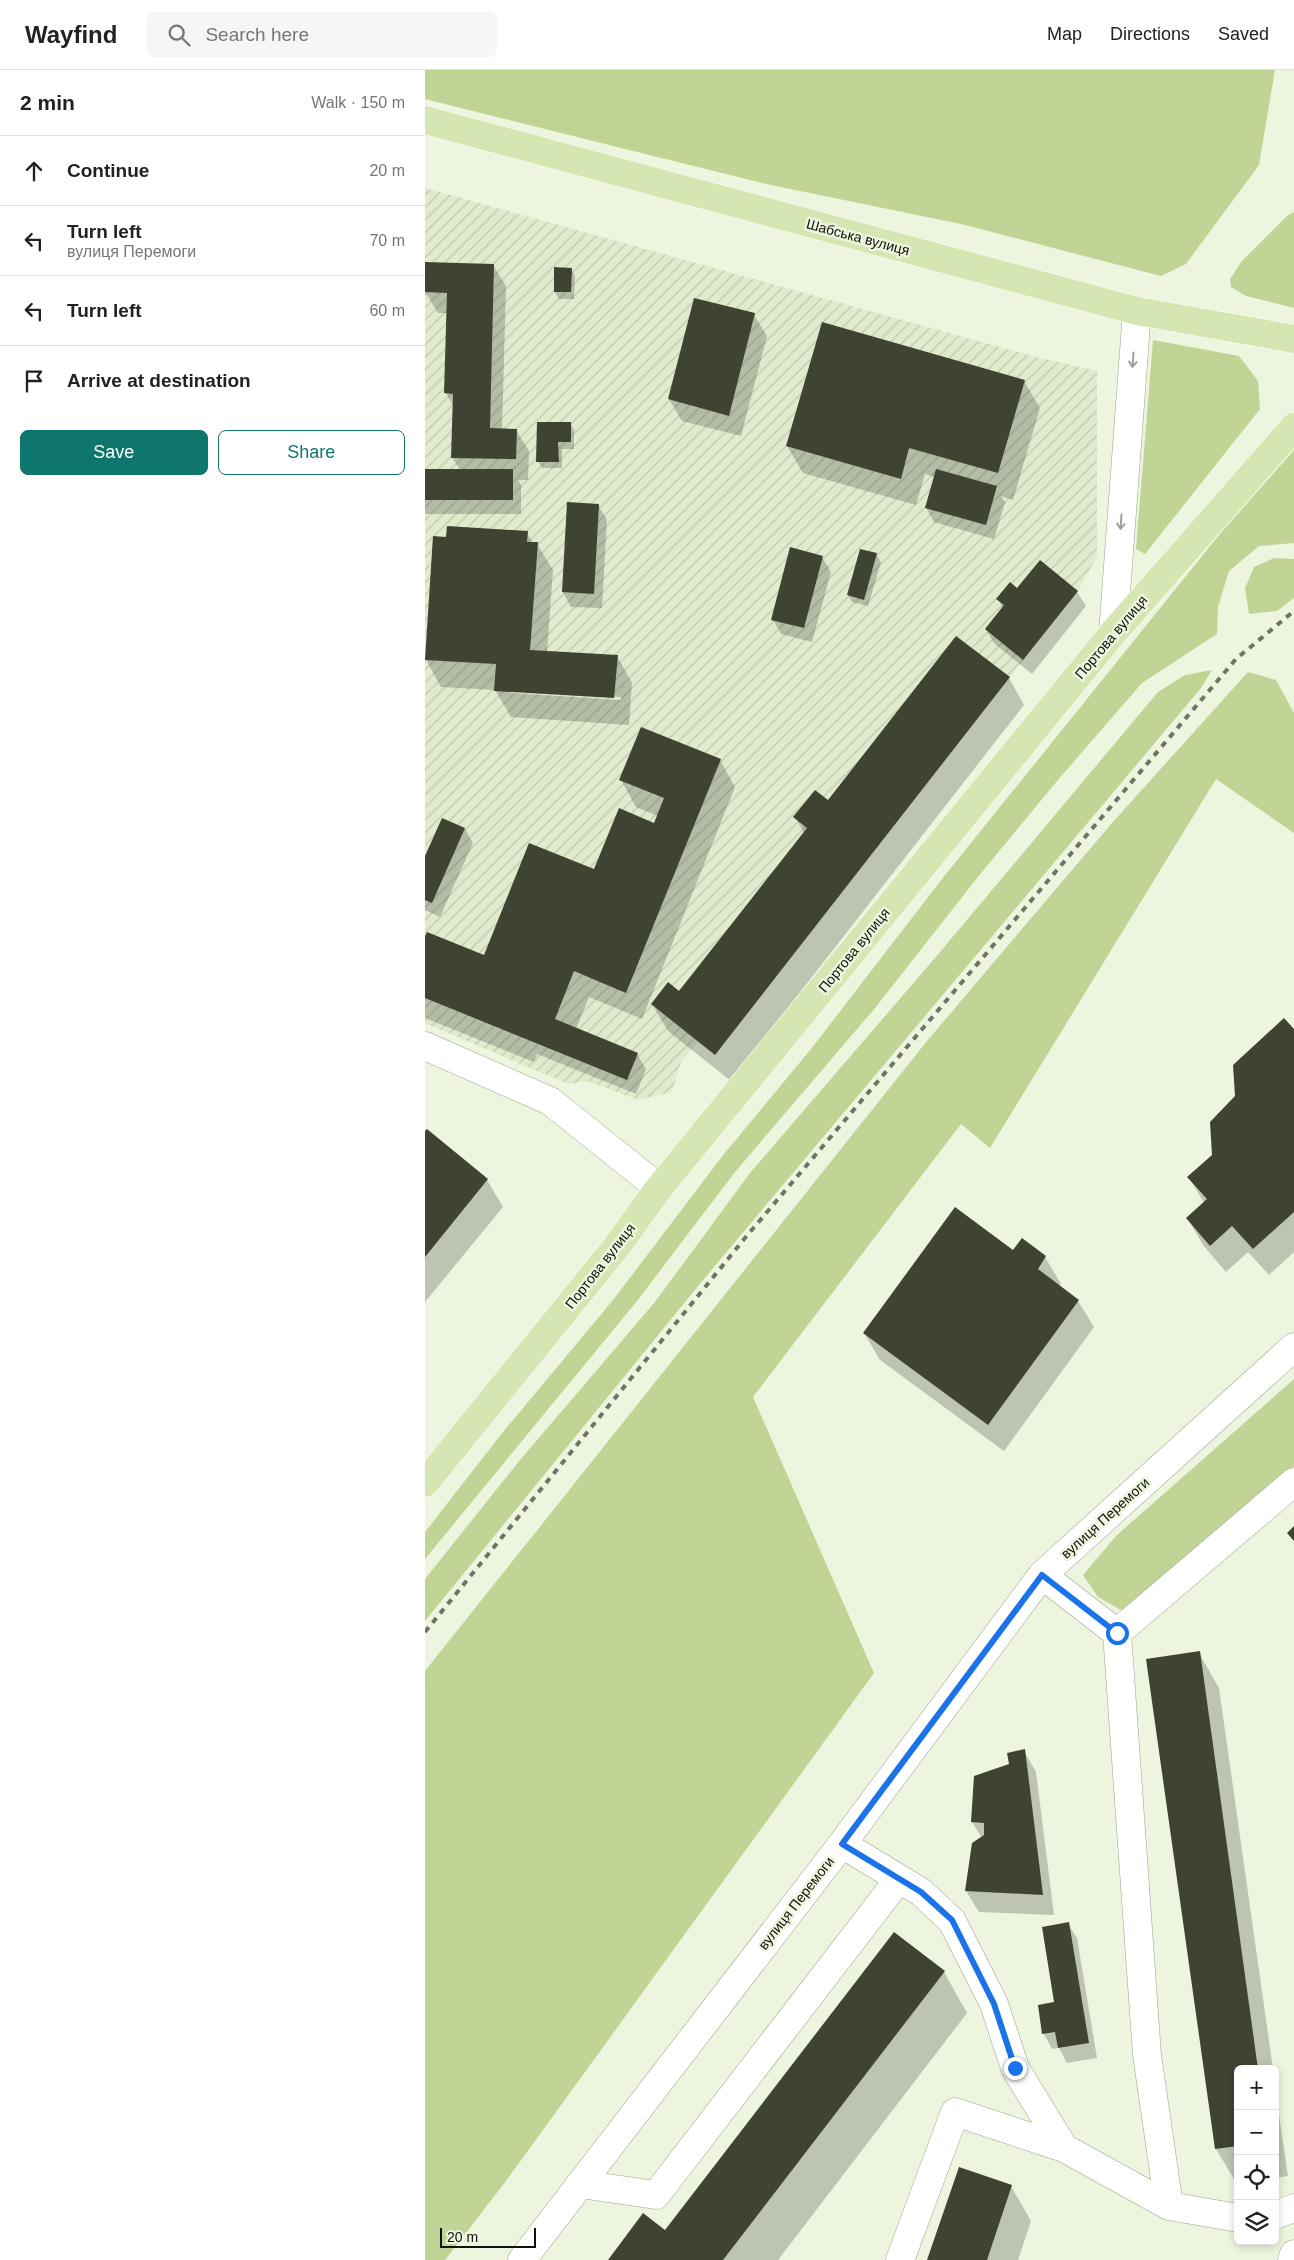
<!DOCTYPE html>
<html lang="en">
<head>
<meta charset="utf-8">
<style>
	:root { --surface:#fff; --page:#f6f6f6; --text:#222; --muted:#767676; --line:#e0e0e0; --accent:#0f766e }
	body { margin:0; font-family:Helvetica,sans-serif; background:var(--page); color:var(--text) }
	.controls { position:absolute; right:15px; bottom:15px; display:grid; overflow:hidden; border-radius:8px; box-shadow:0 2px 8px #0003 }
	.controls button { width:45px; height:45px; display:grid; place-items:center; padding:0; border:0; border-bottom:1px solid var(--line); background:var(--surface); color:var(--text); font:25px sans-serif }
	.scale { position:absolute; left:15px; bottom:12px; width:96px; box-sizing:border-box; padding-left:5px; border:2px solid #0f120a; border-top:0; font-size:14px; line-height:18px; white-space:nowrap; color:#0f120a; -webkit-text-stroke:4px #edf5de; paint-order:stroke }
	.stop { position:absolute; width:15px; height:15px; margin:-11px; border:4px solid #1a73e8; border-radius:50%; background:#fff }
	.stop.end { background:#1a73e8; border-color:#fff; box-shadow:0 1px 5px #0008 }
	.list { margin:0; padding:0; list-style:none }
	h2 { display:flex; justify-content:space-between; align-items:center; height:65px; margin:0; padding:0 20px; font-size:21px }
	h2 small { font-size:16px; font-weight:400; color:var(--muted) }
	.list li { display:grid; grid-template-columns:32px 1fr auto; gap:15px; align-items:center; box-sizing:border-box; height:70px; padding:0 20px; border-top:1px solid var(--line) }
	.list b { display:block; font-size:19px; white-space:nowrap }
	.list p { margin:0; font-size:16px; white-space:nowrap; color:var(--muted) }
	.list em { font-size:16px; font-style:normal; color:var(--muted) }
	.actions { display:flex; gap:10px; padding:15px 20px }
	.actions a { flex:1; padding:11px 0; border:1px solid var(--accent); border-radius:8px; text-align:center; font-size:18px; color:var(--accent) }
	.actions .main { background:var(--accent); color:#fff }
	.icon { flex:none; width:28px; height:28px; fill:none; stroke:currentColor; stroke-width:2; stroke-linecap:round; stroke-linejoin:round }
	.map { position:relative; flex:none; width:869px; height:2190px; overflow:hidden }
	header { display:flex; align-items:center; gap:30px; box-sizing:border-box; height:70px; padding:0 25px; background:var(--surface); border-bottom:1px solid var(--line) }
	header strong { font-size:24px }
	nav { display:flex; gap:28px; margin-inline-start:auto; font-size:18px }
	.search { width:350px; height:45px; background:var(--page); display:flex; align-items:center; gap:12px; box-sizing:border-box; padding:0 18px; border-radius:8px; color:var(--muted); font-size:19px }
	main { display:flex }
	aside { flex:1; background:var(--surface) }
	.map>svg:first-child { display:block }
</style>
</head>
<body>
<header>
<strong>Wayfind</strong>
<div class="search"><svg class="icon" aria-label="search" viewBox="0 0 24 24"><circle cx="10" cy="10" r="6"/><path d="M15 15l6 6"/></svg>Search here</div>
<nav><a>Map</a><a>Directions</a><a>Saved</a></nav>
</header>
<main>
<aside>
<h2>2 min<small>Walk · 150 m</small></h2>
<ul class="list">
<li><svg class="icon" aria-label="ahead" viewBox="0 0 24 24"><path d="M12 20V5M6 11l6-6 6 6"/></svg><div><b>Continue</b></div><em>20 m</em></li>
<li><svg class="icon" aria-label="left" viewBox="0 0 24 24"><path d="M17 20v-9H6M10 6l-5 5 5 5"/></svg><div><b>Turn left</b><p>вулиця Перемоги</p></div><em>70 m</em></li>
<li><svg class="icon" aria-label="left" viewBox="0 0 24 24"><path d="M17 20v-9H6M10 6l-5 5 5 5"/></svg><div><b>Turn left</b></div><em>60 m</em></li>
<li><svg class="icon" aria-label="arrive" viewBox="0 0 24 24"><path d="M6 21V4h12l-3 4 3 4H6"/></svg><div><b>Arrive at destination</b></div></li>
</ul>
<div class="actions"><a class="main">Save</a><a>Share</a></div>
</aside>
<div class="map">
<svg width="869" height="2190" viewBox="0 0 869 2190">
	<defs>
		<pattern id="industrial-furrows" width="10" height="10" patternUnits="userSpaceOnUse" patternTransform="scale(1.25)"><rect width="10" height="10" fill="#e0ebcd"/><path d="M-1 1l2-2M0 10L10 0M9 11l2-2" fill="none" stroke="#bfc8af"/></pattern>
	</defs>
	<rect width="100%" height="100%" fill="#edf5de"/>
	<path fill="url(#industrial-furrows)" d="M0,118L611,287L672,301V486L653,521L585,607L273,971L256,992L247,1022L213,1030L162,1011L143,1014L0,953Z"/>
	<path fill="#bfd495" d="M0,0H850L834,95L761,194L736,206L536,154L341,114L0,29Z
		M869,142V238L821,226L806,217L805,209L817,191L863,145Z
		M728,270L814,286L833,311L835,339L720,484L711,479Z
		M869,380V473L834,476L804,501L793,537L792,564L717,613L632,711L552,808L450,938L310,1102L212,1231L0,1489V1462L78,1362L188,1230L299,1084L386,979L517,809L794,465Z
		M849,488L869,489V528L852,541L824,544L820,518L829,497Z
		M787,600L776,618L278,1210L0,1551V1509L95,1390L230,1232L325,1103L510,888L733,622L760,605Z
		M823,602L851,610L869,643V763L791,709L565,1078L536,1054L328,1327L449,1603L81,2111L20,2190H0V1601L502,971L687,753Z
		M869,1309V1396L724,1522L696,1540L673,1527L658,1505L692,1465Z"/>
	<path fill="#0003" fill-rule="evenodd" d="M68,195L81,216L77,360H91L104,381L103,410H93L96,415V444H0V400H35L27,387L29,337L21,323L22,243H13L0,222Z
		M146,199L150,206L149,229H134L130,222Z
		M329,245L342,266L316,366L257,351L244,329Z
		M599,311L615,338L588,430L576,426L580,432L569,469L509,452L501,438L510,407L500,404L491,435L378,403L362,376Z
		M145,353L149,360V379H137V398H117L113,391Z
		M143,434L173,435L182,450L177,538L146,537L138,522Z
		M102,463L108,473L112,474L128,500L122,582L192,586L207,613L204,655L86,647L70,620L16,617L1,590L23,468ZM86,620L196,627V630L86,623Z
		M451,484L456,492L443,536L427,532L423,525Z
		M397,487L406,502L387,572L356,564L348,550Z
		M615,492L652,522L661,536L607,604L570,574L561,560L578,538L573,529L593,520Z
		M584,608L599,635L306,1011L243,961L227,934L254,923L379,763L370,747L403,732Z
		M295,690L310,717L217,949L164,927L151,959L212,984L221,999L211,1024L112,984L109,992L0,948V870L60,886L230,755L233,746L211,737L196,710Z
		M40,759L48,773L15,847L0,840V789Z
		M869,961V1182L844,1205L823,1182L801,1202L778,1175L763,1149L779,1133L764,1107L788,1085Z
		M2,1061L62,1110L78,1137L0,1232V1063Z
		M597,1170L620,1187L636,1214L634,1217L653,1231L669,1257L579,1381L455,1290L439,1263L588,1182Z
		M774,1583L794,1618L848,1999H813L812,2114L791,2079Z
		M599,1681L611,1702L629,1845L554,1842L541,1821L557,1768L547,1752L585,1695Z
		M643,1854L652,1868L672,1988L642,1993L634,1978L627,1979L619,1964L614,1936L631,1933Z
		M519,1902L542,1943L353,2190H185L246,2166Z
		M850,2018L863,2106L850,2108Z
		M586,2116L606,2151L593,2190H503Z"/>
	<path fill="#3e4431" d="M0,192L69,194L65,358L92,359L91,389L26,388L28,324L19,323L22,223L0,222Z
		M129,197L147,198L146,222H129Z
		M269,228L330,243L304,346L243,329Z
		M397,252L600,310L573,403L484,378L476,409L361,376Z
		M112,352H146V372H133L134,392H111Z
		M0,399H88V430H0Z
		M511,399L572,416L561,455L500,438Z
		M142,432L174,434L169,524L137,522Z
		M22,456L103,461L102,472H113L105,580L193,585L189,628L69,621L71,594L0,590L8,466L21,467Z
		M365,477L398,486L379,558L346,550Z
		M435,479L452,483L439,530L422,525Z
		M615,490L653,521L598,590L560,559L579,535L571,529L585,512L592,518Z
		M531,566L585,607L290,985L226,934L243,912L254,921L382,758L368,747L390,720L403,730Z
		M216,657L296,689L201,923L149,901L130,949L213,983L202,1010L0,928V866L2,862L59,885L104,773L169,799L194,738L229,753L239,728L194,710Z
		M17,748L40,758L7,833L0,830V786Z
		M859,948L869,959V1142L828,1179L807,1156L785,1176L761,1148L782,1129L762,1107L787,1085L785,1052L810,1026L808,995Z
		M2,1059L63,1109L0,1187V1061Z
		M530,1137L588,1180L597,1168L621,1186L613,1199L654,1230L563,1355L438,1263Z
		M869,1456V1471L862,1463Z
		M775,1581L833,1999H813V2076L790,2079L721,1589Z
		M600,1679L618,1825L540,1821L547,1773L559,1765V1753L546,1752L549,1706L584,1694L582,1683Z
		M644,1852L664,1973L633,1978L630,1962L617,1964L613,1935L629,1932L617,1857Z
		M469,1862L520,1901L298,2190H183L218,2143L240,2160Z
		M534,2097L587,2115L562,2190H502Z"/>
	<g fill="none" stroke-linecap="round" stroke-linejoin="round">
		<defs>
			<path id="minor" d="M688,563L712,241
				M0,976L125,1031L234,1118
				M617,1505L692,1563L722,1985L744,2136
				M692,1563L869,1412
				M417,1774L496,1822L527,1851L569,1934L590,1998L639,2078L744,2136L813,2148
				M155,2114L231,2125L474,1809
				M850,2145L869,2138
				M97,2190L417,1774L617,1505L869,1277
				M475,2190L530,2042L639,2078
				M867,2190L869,2184"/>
			<path id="major" d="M0,50L712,241L869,269
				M0,1413L192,1176L234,1118L688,563L869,357"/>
		</defs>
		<use href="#minor" stroke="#9ba28d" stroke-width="29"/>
		<use href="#major" stroke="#fff" stroke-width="29"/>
		<use href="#minor" stroke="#fff" stroke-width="28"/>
		<use href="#major" stroke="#d6e6b3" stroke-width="28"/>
		<path stroke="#6e7364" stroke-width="4" stroke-dasharray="6 6" stroke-linecap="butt" d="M0,1562L320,1168L811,589L869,541"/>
	</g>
	<defs><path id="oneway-shaft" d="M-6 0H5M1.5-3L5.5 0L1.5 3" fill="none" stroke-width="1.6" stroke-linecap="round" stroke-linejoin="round" transform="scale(1.25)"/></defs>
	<g stroke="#9fa09d">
		<use href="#oneway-shaft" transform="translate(708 290) rotate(94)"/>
		<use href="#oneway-shaft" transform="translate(696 452) rotate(94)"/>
	</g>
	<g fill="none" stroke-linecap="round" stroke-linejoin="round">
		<path stroke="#1a73e8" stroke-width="6" d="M590,1998L569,1934L527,1850L496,1822L417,1774L617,1505L692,1563"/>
	</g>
	<g text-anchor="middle" stroke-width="5" stroke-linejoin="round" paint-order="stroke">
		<g font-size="14" fill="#0f120a" stroke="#edf5de">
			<text transform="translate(433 167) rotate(15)" y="5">Шабська вулиця</text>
			<text transform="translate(686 567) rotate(-50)" y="5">Портова вулиця</text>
			<text transform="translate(429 880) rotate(-51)" y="5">Портова вулиця</text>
			<text transform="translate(175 1196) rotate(-52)" y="5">Портова вулиця</text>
			<text transform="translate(680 1448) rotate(-42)" y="5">вулиця Перемоги</text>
			<text transform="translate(371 1833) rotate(-52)" y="5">вулиця Перемоги</text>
		</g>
	</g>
</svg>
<div class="controls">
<button>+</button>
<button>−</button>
<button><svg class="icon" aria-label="locate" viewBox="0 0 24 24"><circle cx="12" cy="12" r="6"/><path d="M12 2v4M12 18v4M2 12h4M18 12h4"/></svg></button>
<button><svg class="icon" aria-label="layers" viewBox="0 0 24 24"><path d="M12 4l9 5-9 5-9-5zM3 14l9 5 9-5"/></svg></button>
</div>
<div class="scale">20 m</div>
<div class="stop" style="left:692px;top:1563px"></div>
<div class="stop end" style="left:590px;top:1998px"></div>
</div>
</main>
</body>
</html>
